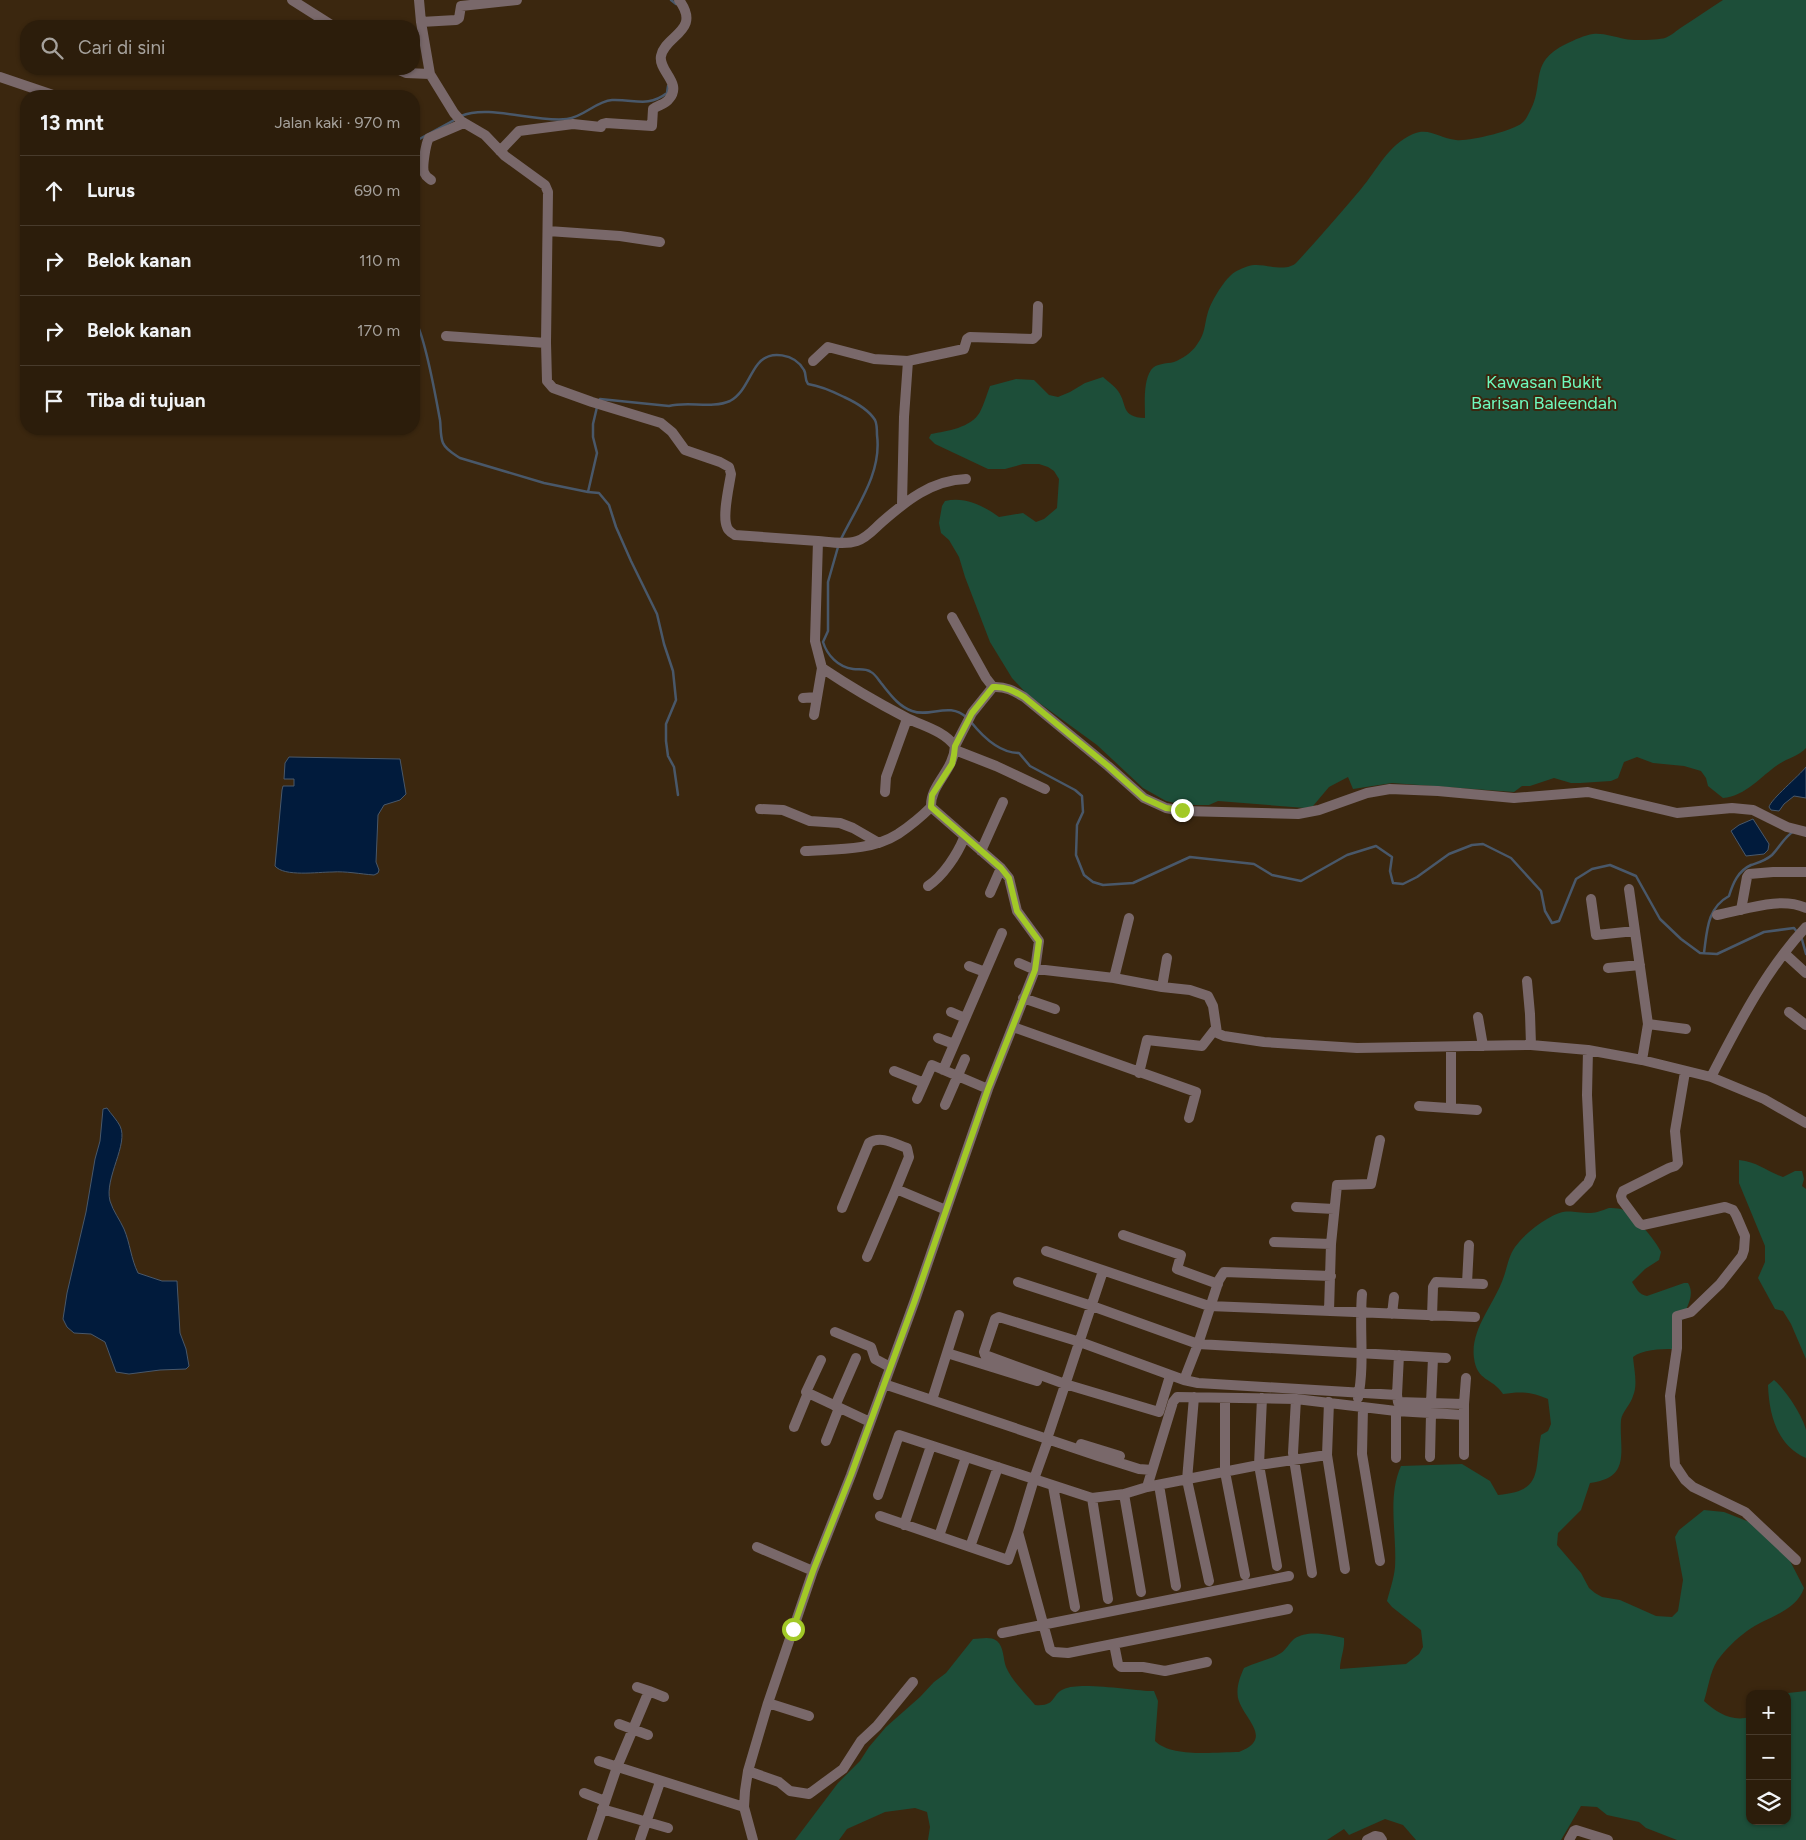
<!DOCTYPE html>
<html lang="id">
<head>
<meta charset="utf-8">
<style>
	:root { --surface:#2c1d0b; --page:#382a19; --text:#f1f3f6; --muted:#a6a29d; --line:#483b2c }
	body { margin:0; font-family:Figtree,sans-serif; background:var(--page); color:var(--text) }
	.controls { position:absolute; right:15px; bottom:15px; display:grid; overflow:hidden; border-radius:10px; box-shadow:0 1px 4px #0004 }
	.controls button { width:45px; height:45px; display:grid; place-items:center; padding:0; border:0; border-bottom:1px solid var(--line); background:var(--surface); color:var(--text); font:25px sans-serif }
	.stop { position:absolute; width:15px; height:15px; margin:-11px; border:4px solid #a2c927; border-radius:50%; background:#fff }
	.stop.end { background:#a2c927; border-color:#fff; box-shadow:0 1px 5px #0008 }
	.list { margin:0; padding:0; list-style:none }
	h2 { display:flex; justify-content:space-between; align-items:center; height:65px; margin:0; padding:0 20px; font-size:21px }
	h2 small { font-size:16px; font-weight:400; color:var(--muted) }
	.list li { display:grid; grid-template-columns:32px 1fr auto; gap:15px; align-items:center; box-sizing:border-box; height:70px; padding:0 20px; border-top:1px solid var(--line) }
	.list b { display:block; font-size:19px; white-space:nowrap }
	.list em { font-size:16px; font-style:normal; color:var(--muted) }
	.icon { flex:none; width:28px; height:28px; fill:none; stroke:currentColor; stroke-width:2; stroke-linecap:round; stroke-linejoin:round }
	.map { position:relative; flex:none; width:1806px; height:1840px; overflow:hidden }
	.search { position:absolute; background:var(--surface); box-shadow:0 1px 4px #0004; left:20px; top:20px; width:400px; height:55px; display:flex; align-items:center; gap:12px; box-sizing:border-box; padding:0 18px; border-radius:20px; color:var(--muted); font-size:19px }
	.panel { position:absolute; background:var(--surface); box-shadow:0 1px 4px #0004; left:20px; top:90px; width:400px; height:345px; border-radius:20px }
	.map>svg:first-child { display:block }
</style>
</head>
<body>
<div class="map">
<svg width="1806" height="1840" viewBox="0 0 1806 1840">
	<rect width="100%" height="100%" fill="#3b270f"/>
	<path fill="#1d4e39" d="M1723,0H1806V748C1799,756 1788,758 1779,764C1761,776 1746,796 1723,798L1708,786L1706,778L1701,771L1684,766L1653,763L1637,757L1624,762L1618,778L1611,781L1580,783H1571L1554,778L1530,786H1522L1514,792L1392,783L1353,789L1348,777L1329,787L1313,806L1305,808L1218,801L1209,805H1183L1166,801L1143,788L1097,745L1027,694L1012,678L990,642L965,577L959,557L949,540L941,533L939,523L942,506L945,501C965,496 984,506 999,517L1023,513L1036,522L1044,519L1057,508L1059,479L1054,471L1048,467L1039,464H1023L1005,469H988L935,444L929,438L931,434C947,431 971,428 980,412C984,404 987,394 990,386L1016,379L1034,380L1049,395L1058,397L1070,392L1085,383L1103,377C1108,382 1115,386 1118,391C1128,405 1120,417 1145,418C1145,404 1143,382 1151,370C1156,363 1166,364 1174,362C1182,359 1192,352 1196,346C1206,333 1204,325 1208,312C1212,300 1225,278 1235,272C1240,269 1249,265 1254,265C1267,264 1287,273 1297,262C1319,238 1340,214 1361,189C1377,170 1388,145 1413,134C1430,127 1440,139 1456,140C1467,142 1513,131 1522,123C1525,121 1527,117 1529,113C1546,85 1527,63 1566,44C1574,40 1585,35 1593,34C1604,33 1614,37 1625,39C1632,41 1658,40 1665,38C1671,36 1677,30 1682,27C1696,18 1709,9 1723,0Z
		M1739,1160C1758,1162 1766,1171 1783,1177L1795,1171H1802L1804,1179L1802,1186L1806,1189V1359L1791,1324L1783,1311L1775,1309L1758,1278L1765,1262V1246L1739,1183Z
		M1609,1208C1612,1208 1617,1208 1621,1209C1634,1215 1655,1239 1661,1252L1659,1260L1645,1269L1632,1282C1636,1288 1639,1295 1647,1296L1684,1283H1688C1696,1296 1685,1308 1682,1321C1680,1329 1682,1340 1682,1349C1668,1349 1644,1348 1633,1357C1634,1369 1638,1385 1633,1396C1631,1404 1622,1412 1621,1420C1619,1450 1632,1478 1590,1483L1581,1510L1558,1533L1557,1545L1581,1573L1589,1588L1595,1593L1602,1597L1620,1600L1656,1616L1672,1617L1678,1611L1683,1580L1675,1537L1679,1530L1704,1510L1724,1512L1752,1523L1789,1559L1804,1588C1796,1612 1766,1617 1747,1631C1736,1639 1725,1650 1717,1661C1710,1672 1708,1689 1704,1701C1717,1713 1732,1722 1750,1717V1821H1787V1694H1779L1806,1691V1840H1677L1646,1828L1639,1822L1607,1815L1597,1807L1581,1806L1561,1840H1416L1403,1825L1385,1819L1349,1835L1344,1829L1327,1840H928L930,1827L927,1812L915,1808L885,1812L847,1829L839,1840H795L838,1783L860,1761L869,1747L886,1727L920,1697L934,1682L946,1673L973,1639C981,1639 990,1636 997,1641C1004,1647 1003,1659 1006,1667C1012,1681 1025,1693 1035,1705C1057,1707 1051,1694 1064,1689C1080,1681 1134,1691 1154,1691L1158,1701L1155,1741C1172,1758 1216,1752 1239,1752C1275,1738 1243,1719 1238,1698C1236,1687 1240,1677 1244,1668C1256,1662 1270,1660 1281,1653C1286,1650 1289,1643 1294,1639C1308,1629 1329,1635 1344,1638C1345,1649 1340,1659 1340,1669L1406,1664L1419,1654L1423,1647L1421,1630L1392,1607L1387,1601C1390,1590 1394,1578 1395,1567C1397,1534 1387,1497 1401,1466L1462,1464L1490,1481L1498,1495C1544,1491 1534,1471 1541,1435L1548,1431L1551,1424L1548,1399C1532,1392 1521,1391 1503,1394C1492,1377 1477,1382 1474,1358C1470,1330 1494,1304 1503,1279C1507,1269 1508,1257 1515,1247C1523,1236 1535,1226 1547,1219C1567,1207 1570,1213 1591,1213C1596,1213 1603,1210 1609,1208Z
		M1774,1380C1785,1389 1803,1416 1806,1430C1806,1438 1806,1449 1806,1458C1777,1446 1769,1414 1768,1385Z"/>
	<path fill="#011b3c" stroke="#49586a" d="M289,757L400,759L406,794L400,800L384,805L378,815L376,862L379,870L378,873L374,875C360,874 346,871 332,872C318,872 284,877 275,866L282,790L283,786H294V779H284L285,763Z
		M1806,767V798L1794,796L1784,804L1779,811L1771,810L1769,807C1771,799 1799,776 1806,767Z
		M1753,819L1769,844L1768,850L1764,854L1746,856L1731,831L1739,825Z
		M107,1108C111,1114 117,1120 120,1126C129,1144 104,1178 110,1201C113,1211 120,1220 124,1229C130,1243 131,1259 138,1273L162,1281H177L180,1333L186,1349L189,1366L186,1369L160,1370L129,1374L116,1372L105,1342L91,1334L74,1333L67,1327L63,1319L67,1293L86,1212L95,1159L100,1141L103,1109Z"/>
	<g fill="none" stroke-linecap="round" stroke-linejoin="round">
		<path stroke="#49586a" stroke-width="2.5" d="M671,0L676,4
			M461,116C489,104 535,123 567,119C584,117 596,101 612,100C635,99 647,108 667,93L668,86
			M414,142L456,119
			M414,319C425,333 436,399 440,420C441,427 440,436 443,443C446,450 454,454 460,458L544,483L588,492L597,453L593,437V424L597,407
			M599,402L600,399L669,406C688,401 712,409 730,401C744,394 749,375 758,364C770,349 795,354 804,370C807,375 804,379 808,384C821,386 832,391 844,397C855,402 868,409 875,420C877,424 877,430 877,435C882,473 857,506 841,539
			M588,492L599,493L609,505L616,527L631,561L657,614L664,644L673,671L676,700L666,724V741L668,756L674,767L678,795
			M838,547L828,582V631L823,642C827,655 838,667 853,669C859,670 865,668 871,672C875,674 878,679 881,683C890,694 898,706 912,711C931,718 949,701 967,718
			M971,722C983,737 999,753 1019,753L1030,766L1075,790L1082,796L1083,812L1077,825L1076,855L1084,875L1093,882L1103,885L1133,883L1190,857L1254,864L1272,875L1301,881L1347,855L1376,846L1392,857L1390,871L1393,883L1403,884L1417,877L1449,854L1472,845L1483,844L1511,858L1541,891L1545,911L1552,923L1559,921L1576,879L1592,869L1610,865L1636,876L1660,919L1681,939L1700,953L1717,954L1764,932L1794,928L1797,932
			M1801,936L1806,954
			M1704,953C1707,931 1707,908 1729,896C1733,883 1738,871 1751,865C1760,862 1765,861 1772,855C1780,847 1784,837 1794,831"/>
		<path stroke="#79686a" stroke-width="10" d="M292,0L333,26
			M419,0L421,22L430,74L454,113L461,121L485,135L505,156L545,185L548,192L546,343L547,381L553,388L592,402L661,423L672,432L685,450L720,462L729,467L731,474C729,487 722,516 727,527C728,531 732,533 735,535L818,541L815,641L822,668C849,686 876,702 905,717C922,726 943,730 955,746C954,771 930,784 931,807L1001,868L1009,878L1017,911L1039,941L1035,970L988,1089L915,1300L851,1475L813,1571L768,1703L748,1771L745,1791L744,1807L753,1840
			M421,22L456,20L459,18L461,6L517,0
			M397,69L406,73L430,74
			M0,77L56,96
			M500,151L519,131L573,124L601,127L602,124L606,123L652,126L653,109C658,105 666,104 669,99C683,83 658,71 661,56C665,35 702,31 679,0
			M431,180C429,178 426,177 425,174C421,169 426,143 429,138L464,123
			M548,231L620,236L660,242
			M446,336L546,343
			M813,361L828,347L874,359L908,361L964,349L967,339L970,337L1033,339L1037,335L1038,306
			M902,504L904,417L908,361
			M818,541C830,542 845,545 857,541C867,538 874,529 882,522C906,501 932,480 966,479
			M952,617L986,678L993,687
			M803,698L817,697
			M814,715L822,668
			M955,746L972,713L993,687C1005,686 1014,691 1024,697L1108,766L1144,798L1166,808L1182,811L1298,814L1319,810L1367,793L1390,789L1438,791L1514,798L1588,792L1677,813L1732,808L1753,810L1787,827L1806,832
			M955,750L996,766L1045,789
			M885,792L886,777L907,719
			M760,809L783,810L810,821L840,823L853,828L879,843
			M805,851C836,849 871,851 898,834C910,826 921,817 931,807
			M981,851L1003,802
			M928,886C943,876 957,855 964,838
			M1629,889L1648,1024L1642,1060
			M990,893L1001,868
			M1591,899L1596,935L1635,931
			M1741,910L1747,877L1749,874L1773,872H1806
			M1717,915C1745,910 1780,896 1806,908
			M1784,953L1806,973
			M1019,963L1035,970H1045L1114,978L1162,987L1190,990L1208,996L1213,1006L1217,1033L1224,1036L1264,1042L1357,1048L1531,1045L1588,1050L1642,1060L1711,1077C1738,1025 1765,971 1806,927
			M969,966L985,972
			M1608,968L1640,965
			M1114,978L1129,918
			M1527,981L1530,1014L1531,1045
			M1162,987L1167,958
			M1023,998L1055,1009
			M951,1012L965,1018
			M1789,1012L1806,1025
			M1478,1017L1483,1046
			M1648,1024L1686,1029
			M1013,1027L1196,1092L1189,1118
			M938,1038L954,1044
			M943,1070L1002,933
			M894,1071L924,1083
			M1685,1072L1675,1131L1678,1163L1675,1166L1669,1168L1623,1191L1621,1196L1622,1200L1639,1223L1643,1225L1725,1207L1733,1210L1736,1215L1745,1236L1744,1250L1742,1256L1720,1284L1691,1312L1677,1316V1348L1670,1396L1675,1465L1685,1480L1693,1487L1745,1512L1796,1560
			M1139,1073L1147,1040L1202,1046L1216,1028
			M1711,1077L1764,1099L1806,1123
			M917,1099L932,1065L988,1089
			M945,1105L965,1059
			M1419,1106L1477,1110
			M1451,1108V1047
			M1570,1201L1588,1183L1591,1176L1587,1095L1588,1050
			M1296,1207L1334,1209
			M842,1208L869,1143C881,1135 895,1144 907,1148L909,1157L896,1189
			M1123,1235L1181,1255L1177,1269L1218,1284
			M1274,1242L1331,1244
			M1046,1251L1209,1306L1475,1317
			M867,1257L896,1189L946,1210
			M1018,1282L1092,1306L1198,1344L1219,1280L1224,1272L1331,1276
			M1467,1283L1469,1245
			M1329,1311L1331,1244L1337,1185L1371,1184L1380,1140
			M1392,1314L1394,1297
			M1432,1316L1433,1287L1436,1282L1483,1284
			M835,1332L871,1347L875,1359L890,1367
			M947,1353L1037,1381
			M821,1360L806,1392L870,1422
			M1170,1376L1159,1412L1065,1384L985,1355L984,1352L995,1319L999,1317L1080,1342L1184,1380L1198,1383L1397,1395L1398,1402L1464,1404V1455
			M1184,1380L1198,1344L1446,1358
			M884,1384L1098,1456L1139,1469L1152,1470
			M1397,1395L1399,1355
			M1194,1397L1187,1480L1209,1581
			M1262,1398L1259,1465L1277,1566
			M1358,1398C1365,1364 1359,1328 1362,1294
			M1225,1399V1472L1245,1575
			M1296,1399L1293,1453L1312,1573
			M932,1400L959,1315
			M1329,1402L1327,1455L1345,1569
			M1431,1403L1433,1358
			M1464,1404L1466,1378
			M835,1406L856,1358
			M1363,1407L1362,1454L1380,1561
			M794,1427L808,1393
			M1049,1433L1103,1271
			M1048,1440L1034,1479L1092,1498L1124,1494L1147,1487L1259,1465L1327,1455
			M826,1441L839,1408
			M1081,1444L1120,1456
			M1430,1457L1431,1414
			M1396,1458V1411
			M1159,1485L1176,1586
			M1053,1486L1075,1607
			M1147,1487L1173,1402L1177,1397L1296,1399L1396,1411L1464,1415
			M1124,1494L1141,1592
			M878,1495L899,1435L1034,1479L1018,1532L1050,1649L1054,1652L1068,1653L1288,1609
			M1092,1498L1108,1599
			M880,1516L1008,1560L1018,1532
			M904,1525L931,1446
			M939,1536L966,1457
			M757,1547L813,1571
			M970,1547L998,1467
			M1002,1633L1289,1576
			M1114,1644L1118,1664L1121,1667H1143L1165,1671L1207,1662
			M649,1691L664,1697
			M768,1703L809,1716
			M619,1724L648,1735
			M599,1761L744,1807
			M748,1771L779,1782L790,1791L809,1794L843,1769L861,1741L877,1726L913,1682
			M584,1793L605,1801
			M602,1809L668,1828
			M592,1840L617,1767L649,1691L637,1687
			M640,1840L660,1782
			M1367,1840L1375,1836L1380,1837L1382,1840
			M1569,1840L1574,1831L1576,1830L1608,1840"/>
	</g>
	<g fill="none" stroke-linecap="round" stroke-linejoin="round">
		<path stroke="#a2c927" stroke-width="6" d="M793,1629L813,1571L851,1475L915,1300L988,1089L1035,970L1039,941L1017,911L1009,878L1001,868L931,807L932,795L952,764L954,755L955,746L972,713L993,687C1005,686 1014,691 1024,697L1108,766L1144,798L1166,808L1182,810"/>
	</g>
	<g text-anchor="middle" stroke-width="4" stroke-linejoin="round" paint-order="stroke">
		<g font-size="18" fill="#6efabe" stroke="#3b270f">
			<text x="1544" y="388">Kawasan Bukit<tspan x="1544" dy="21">Barisan Baleendah</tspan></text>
		</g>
	</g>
</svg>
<div class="controls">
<button>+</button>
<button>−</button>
<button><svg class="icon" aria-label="layers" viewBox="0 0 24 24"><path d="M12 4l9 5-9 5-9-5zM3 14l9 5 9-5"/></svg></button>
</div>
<div class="stop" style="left:793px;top:1629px"></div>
<div class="stop end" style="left:1182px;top:810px"></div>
<div class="search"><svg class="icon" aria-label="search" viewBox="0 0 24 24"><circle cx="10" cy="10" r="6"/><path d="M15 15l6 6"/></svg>Cari di sini</div>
<section class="panel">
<h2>13 mnt<small>Jalan kaki · 970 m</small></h2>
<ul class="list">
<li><svg class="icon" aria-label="ahead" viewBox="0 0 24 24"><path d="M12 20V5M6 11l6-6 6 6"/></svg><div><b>Lurus</b></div><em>690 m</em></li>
<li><svg class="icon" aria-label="right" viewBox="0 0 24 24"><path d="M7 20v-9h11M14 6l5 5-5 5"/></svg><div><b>Belok kanan</b></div><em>110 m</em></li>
<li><svg class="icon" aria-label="right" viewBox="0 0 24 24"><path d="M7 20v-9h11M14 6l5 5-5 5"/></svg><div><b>Belok kanan</b></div><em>170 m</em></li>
<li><svg class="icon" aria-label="arrive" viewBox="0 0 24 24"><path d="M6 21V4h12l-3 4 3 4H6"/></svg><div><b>Tiba di tujuan</b></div></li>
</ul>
</section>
</div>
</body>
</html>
